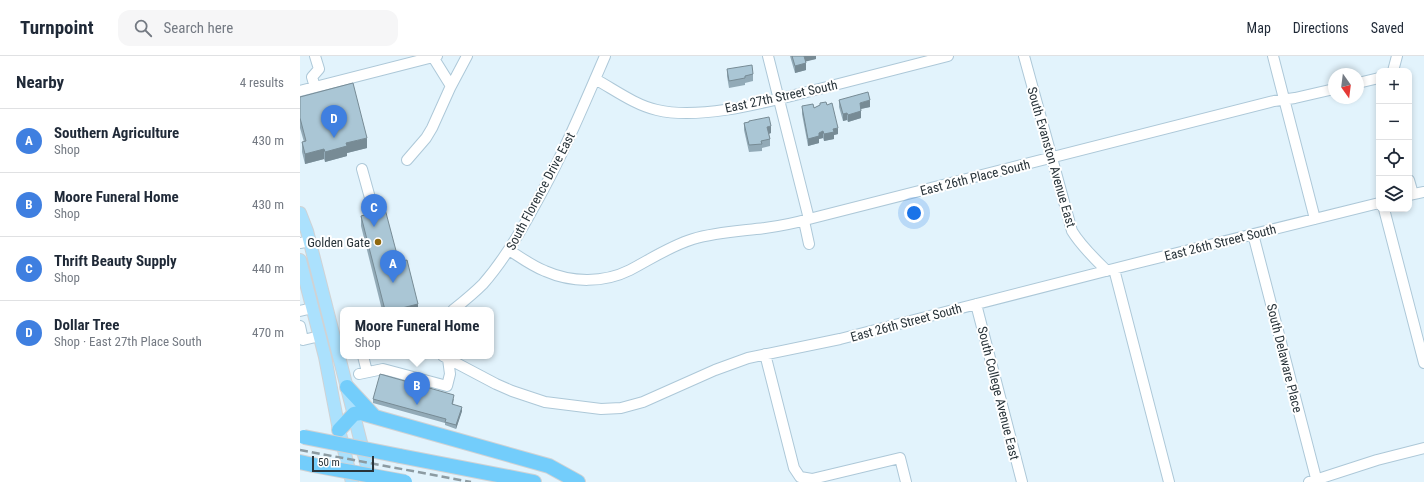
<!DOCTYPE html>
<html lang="en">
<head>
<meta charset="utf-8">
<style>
	:root { --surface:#fff; --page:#f6f6f7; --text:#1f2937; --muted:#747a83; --line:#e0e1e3; --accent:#90690f }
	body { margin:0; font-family:"Roboto Condensed",sans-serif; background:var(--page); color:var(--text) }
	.controls { position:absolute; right:12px; top:12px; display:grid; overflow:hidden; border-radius:8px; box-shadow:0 2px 6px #0003 }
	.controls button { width:36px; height:36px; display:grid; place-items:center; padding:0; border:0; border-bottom:1px solid var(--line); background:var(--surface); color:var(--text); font:20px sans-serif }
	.compass { position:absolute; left:1028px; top:12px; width:36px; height:36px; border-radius:50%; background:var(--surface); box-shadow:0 2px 6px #0003; rotate:166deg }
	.scale { position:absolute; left:12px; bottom:10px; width:62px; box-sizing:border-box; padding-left:4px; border:2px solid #29343a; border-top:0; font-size:11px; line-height:14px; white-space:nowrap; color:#29343a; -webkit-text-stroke:3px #fff; paint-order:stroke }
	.you { position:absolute; left:614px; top:157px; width:14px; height:14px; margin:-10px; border:3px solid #fff; border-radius:50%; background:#1a73e8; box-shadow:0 0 0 6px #1a73e833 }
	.badge { display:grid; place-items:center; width:26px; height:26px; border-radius:50%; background:var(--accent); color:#fff; font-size:13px; font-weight:700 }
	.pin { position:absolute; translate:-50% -33px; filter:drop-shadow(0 1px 2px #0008) }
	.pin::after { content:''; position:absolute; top:21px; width:14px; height:12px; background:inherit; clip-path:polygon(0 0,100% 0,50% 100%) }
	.popup { position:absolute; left:40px; top:251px; width:154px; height:52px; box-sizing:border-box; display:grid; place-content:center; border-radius:8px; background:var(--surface); filter:drop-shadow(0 1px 3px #0005); font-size:13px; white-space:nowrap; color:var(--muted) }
	.popup b { font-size:15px; color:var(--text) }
	.popup::after { content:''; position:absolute; left:50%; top:100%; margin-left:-8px; border:8px solid transparent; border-top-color:var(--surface) }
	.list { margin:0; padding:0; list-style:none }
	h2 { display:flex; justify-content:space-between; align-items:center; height:52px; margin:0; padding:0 16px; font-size:17px }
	h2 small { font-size:13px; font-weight:400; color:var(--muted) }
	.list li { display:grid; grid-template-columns:26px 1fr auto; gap:12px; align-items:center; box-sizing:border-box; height:64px; padding:0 16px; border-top:1px solid var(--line) }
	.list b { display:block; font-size:15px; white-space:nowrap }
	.list p { margin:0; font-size:13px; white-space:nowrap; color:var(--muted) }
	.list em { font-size:13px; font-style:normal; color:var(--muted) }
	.icon { flex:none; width:22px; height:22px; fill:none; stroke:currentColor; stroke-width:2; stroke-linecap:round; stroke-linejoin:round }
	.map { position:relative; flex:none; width:1124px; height:426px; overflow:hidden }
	header { display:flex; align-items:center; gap:24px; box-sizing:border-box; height:56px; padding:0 20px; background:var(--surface); border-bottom:1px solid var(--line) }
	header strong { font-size:19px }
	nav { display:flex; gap:22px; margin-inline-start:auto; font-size:14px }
	.search { width:280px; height:36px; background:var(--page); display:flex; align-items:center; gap:10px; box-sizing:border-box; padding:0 14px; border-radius:12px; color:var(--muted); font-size:15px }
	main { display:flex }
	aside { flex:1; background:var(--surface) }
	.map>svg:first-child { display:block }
</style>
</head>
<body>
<header>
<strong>Turnpoint</strong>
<div class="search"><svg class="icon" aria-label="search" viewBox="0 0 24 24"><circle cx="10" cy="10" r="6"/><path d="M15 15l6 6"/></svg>Search here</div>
<nav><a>Map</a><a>Directions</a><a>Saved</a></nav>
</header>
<main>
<aside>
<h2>Nearby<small>4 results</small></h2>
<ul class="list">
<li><span class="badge" style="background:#3f7fe0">A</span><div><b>Southern Agriculture</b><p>Shop</p></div><em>430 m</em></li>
<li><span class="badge" style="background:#3f7fe0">B</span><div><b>Moore Funeral Home</b><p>Shop</p></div><em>430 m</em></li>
<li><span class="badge" style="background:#3f7fe0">C</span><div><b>Thrift Beauty Supply</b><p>Shop</p></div><em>440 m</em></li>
<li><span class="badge" style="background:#3f7fe0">D</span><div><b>Dollar Tree</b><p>Shop · East 27th Place South</p></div><em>470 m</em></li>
</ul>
</aside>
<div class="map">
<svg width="1124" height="426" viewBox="0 0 1124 426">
	<rect width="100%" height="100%" fill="#e2f3fc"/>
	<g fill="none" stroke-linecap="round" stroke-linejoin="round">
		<defs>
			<path id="minor" d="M468,0L509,163
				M724,0L772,175C781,190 794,202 807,215
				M973,0L1015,163
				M133,1L151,30
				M1093,15L1097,0
				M295,23C315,34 335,49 357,54C403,65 473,44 519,33C562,22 605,11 648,0
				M1058,27L1079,22
				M15,31L12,21L19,13L15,0
				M0,35L137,0
				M107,104L126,82L132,72L150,32L167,0
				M62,113L75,160
				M1109,124L1113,138
				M1109,139L1124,136
				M1084,153L1124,307
				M504,165L509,188
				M953,178L1017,426
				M0,187L10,185
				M209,194C220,201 232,210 245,215C272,227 304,227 330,214C351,203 370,190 393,183C416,176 441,175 465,172C480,170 495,167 509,163L974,45L995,42L1034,33
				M814,213L869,426
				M676,248L722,426
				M153,254C163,246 174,237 183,228C204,204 220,177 235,149C262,101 283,51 305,0
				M0,255L13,252
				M0,270L3,284L20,280
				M465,298L494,412L500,421L512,423L600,402L606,426
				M63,300L67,316
				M143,300L196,328L212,335L245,346L301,353L321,352L343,346L415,314L448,302L540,283L833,208L1079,147
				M59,318L83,313L147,330L150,318L148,303
				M1009,426L1077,404L1124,392"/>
			<path id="major" d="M0,157L7,175L71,426
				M0,204L25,301L39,374L52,426"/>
			<path id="highway" d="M47,331L73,359
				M39,374L54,358L61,357L249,410L278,426
				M100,400L234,426
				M0,406L13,409"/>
		</defs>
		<use href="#minor" stroke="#adc8d8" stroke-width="12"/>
		<use href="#major" stroke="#d0d2d4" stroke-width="14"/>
		<use href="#highway" stroke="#d0d2d4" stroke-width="16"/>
		<use href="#minor" stroke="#fff" stroke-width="10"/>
		<use href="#major" stroke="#abe1fd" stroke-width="12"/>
		<use href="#highway" stroke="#73cdfb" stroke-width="14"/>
		<path stroke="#8c9ba2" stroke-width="2.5" stroke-dasharray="8 4" stroke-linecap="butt" d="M0,394L171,426"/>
		<defs>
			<path id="highway-bridge" d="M4,381L100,400
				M13,409L105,426"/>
		</defs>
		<use href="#highway-bridge" stroke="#d0d2d4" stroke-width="16" stroke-linecap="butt"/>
		<use href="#highway-bridge" stroke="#73cdfb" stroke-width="14"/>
	</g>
	<path fill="#92aab7" d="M490,0H516V3L505,5L506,14L495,17Z
		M427,13L453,18V25L445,27V29L429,32L427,20Z
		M0,41L67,92L47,97V100L25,106L24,103L5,108L2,96V86H4L0,72Z
		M539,44L570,51L561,53V62L548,66L547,64L543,65L539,51Z
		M520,47L538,78L534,79V83L524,85L523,82L519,83V87L508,90L502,58V51L514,52L520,49Z
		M449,65L471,77L469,78L470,83V90L462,92V95L449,96L444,74V67L449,66Z
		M61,160L99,206L118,254H82L61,170Z
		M73,343H154L153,348L162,355L156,373L145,369V367L73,347Z"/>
	<path fill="#778b95" d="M504,0H516V3L504,6Z
		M506,7V14L495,17V10Z
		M570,44V51L560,53V47Z
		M561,55V62L548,66V59Z
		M547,57V64L543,65V58Z
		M471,70V77L467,78V71Z
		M538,72V78L534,79V83L524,85V78L533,73Z
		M523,75V82L519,83V87L508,90V83L519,77Z
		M67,82V92L47,97V100L25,106V96L46,87Z
		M24,93V103L5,108V98Z
		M118,248V254H94Z
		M162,351V355L156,373V369Z"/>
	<path fill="#aac6d5" stroke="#778b95" d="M492,0H504L506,7L495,10Z
		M452,9L453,18L445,20V22L429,25L427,13Z
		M53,27L67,82L46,87L47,90L25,96L24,93L5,98L2,86L6,85L0,62V41Z
		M568,36L570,44L560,47L561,55L548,59L547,57L543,58L539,44Z
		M526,46L527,49L532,47L538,72L533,73L534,76L524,78L523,75L519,77V80L508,83L502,51V50L513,48L514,52L520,49V47Z
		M469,61L471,70L467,71L470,83L461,85L462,88L449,89L444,67L449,66V65Z
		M85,153L99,206L107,204L118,248L94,254H85L61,160Z
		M80,318L154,339L152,348L162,351L156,369L145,366L146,363L73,343Z"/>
	<circle fill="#90690f" stroke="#fff" stroke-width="1.5" cx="78" cy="186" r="4"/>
	<g text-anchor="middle" stroke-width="4" stroke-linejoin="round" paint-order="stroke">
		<g font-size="13" fill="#29343a" stroke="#fff">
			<text transform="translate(481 40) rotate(-12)" y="5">East 27th Street South</text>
			<text transform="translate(752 101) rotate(74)" y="5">South Evanston Avenue East</text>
			<text transform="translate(675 121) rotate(-14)" y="5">East 26th Place South</text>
			<text transform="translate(240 135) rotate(-62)" y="5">South Florence Drive East</text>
			<text transform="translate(920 186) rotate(-14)" y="5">East 26th Street South</text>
			<text transform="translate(606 266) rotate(-15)" y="5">East 26th Street South</text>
			<text transform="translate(985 302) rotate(76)" y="5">South Delaware Place</text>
			<text transform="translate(699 337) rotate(76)" y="5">South College Avenue East</text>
		</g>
		<g font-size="13" fill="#29343a" stroke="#fff" text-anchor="end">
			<text x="70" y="191">Golden Gate</text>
		</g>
	</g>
</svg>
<div class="controls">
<button>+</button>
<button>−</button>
<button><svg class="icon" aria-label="locate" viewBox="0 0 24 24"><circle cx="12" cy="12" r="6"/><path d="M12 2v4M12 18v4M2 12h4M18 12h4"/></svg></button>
<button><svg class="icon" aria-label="layers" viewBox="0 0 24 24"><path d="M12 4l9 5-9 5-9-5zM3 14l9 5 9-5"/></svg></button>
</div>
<svg class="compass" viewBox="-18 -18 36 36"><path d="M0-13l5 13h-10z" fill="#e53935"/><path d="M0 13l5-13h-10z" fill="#747a83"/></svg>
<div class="scale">50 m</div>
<div class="you"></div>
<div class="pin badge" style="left:93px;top:227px;background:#3f7fe0">A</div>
<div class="pin badge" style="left:117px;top:349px;background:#3f7fe0">B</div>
<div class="popup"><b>Moore Funeral Home</b>Shop</div>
<div class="pin badge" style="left:74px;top:171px;background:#3f7fe0">C</div>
<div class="pin badge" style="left:34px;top:82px;background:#3f7fe0">D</div>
</div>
</main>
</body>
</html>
